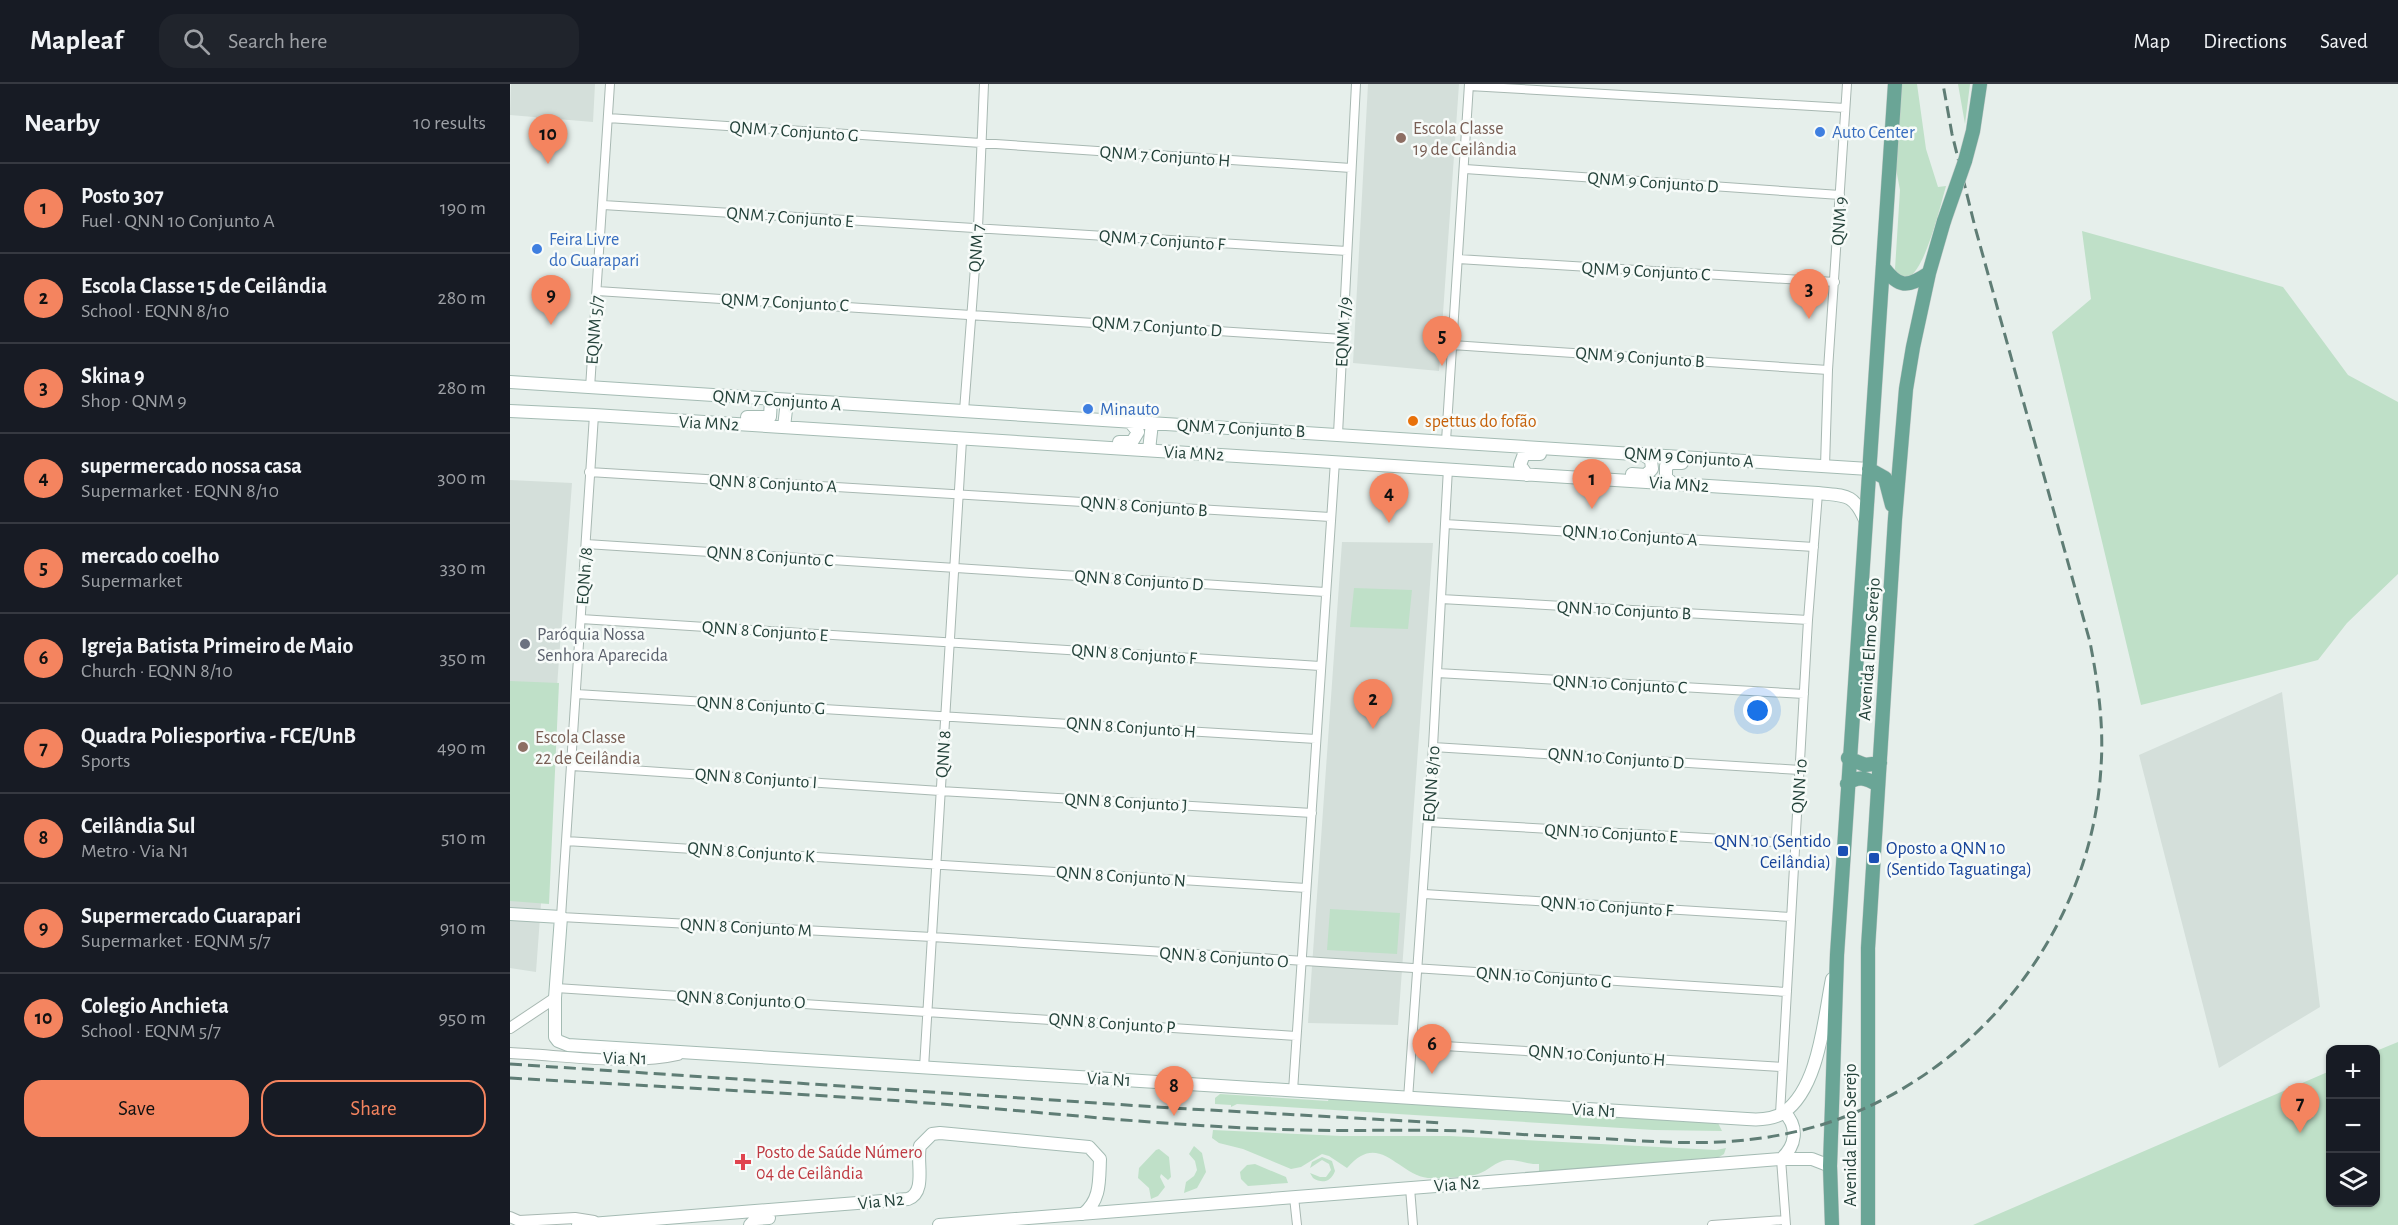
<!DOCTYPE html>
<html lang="en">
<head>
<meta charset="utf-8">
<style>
	:root { --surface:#171b24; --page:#20242c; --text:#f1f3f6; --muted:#9ea1a6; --line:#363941; --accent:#f4845f }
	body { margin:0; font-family:"Alegreya Sans",sans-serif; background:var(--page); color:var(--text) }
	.controls { position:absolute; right:18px; bottom:18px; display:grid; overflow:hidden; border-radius:12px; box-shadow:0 2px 4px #0004 }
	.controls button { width:54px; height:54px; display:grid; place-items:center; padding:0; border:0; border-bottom:2px solid var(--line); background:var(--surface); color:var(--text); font:30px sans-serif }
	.you { position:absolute; left:1248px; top:627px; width:21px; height:21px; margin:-15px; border:4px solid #fff; border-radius:50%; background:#1a73e8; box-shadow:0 0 0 9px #1a73e833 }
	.badge { display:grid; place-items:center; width:39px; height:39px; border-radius:50%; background:var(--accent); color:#111; font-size:20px; font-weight:700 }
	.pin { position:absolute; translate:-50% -50px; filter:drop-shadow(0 2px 3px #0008) }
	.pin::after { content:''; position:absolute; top:32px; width:21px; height:18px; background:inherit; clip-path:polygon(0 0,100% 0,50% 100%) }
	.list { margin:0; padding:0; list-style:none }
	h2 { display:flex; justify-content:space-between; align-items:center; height:78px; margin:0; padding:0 24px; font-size:26px }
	h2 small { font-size:20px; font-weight:400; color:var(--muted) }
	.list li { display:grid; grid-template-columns:39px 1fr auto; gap:18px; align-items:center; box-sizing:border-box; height:90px; padding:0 24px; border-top:2px solid var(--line) }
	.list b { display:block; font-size:22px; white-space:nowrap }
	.list p { margin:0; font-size:20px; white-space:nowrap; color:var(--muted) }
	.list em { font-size:20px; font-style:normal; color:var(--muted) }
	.actions { display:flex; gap:12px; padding:18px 24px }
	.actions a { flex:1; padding:14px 0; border:2px solid var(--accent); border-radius:18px; text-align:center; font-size:21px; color:var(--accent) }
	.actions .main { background:var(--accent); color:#111 }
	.icon { flex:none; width:33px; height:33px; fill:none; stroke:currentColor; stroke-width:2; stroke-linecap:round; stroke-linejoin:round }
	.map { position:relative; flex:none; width:1888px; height:1141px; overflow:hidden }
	header { display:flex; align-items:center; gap:36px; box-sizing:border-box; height:84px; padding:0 30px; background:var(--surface); border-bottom:2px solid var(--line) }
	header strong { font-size:28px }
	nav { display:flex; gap:33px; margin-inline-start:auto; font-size:21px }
	.search { width:420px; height:54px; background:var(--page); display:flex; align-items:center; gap:15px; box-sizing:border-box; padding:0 21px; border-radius:18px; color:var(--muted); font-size:22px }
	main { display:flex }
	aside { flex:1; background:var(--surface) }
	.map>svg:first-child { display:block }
</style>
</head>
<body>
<header>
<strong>Mapleaf</strong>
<div class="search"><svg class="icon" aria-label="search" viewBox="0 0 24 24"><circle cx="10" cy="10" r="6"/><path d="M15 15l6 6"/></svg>Search here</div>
<nav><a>Map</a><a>Directions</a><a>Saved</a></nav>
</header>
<main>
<aside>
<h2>Nearby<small>10 results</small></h2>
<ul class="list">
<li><span class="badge">1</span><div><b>Posto 307</b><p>Fuel · QNN 10 Conjunto A</p></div><em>190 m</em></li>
<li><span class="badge">2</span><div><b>Escola Classe 15 de Ceilândia</b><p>School · EQNN 8/10</p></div><em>280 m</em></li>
<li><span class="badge">3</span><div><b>Skina 9</b><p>Shop · QNM 9</p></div><em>280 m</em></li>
<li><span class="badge">4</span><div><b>supermercado nossa casa</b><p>Supermarket · EQNN 8/10</p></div><em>300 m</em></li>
<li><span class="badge">5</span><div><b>mercado coelho</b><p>Supermarket</p></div><em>330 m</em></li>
<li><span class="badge">6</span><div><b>Igreja Batista Primeiro de Maio</b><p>Church · EQNN 8/10</p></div><em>350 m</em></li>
<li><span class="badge">7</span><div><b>Quadra Poliesportiva - FCE/UnB</b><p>Sports</p></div><em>490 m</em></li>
<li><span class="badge">8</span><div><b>Ceilândia Sul</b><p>Metro · Via N1</p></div><em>510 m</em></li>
<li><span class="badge">9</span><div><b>Supermercado Guarapari</b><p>Supermarket · EQNM 5/7</p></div><em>910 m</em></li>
<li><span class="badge">10</span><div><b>Colegio Anchieta</b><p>School · EQNM 5/7</p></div><em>950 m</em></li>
</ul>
<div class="actions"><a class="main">Save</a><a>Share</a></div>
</aside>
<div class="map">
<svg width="1888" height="1141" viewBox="0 0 1888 1141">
	<rect width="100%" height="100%" fill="#e6efeb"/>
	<path fill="#d4dfda" d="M1,0H85L83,38L0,31Z
		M858,0H949L929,287L843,279Z
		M0,396L62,399L26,888L0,884Z
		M832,458L923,459L888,941L798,939Z
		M1772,608L1810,923L1709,984L1629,671Z"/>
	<path fill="#bfe0c8" d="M1392,0H1407L1416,65L1428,103L1436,102C1430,123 1416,184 1398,194L1388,191L1385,185L1390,106L1386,85Z
		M1448,0H1460L1455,40Z
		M1572,147L1773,203L1838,291L1888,318V490L1837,539L1808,576L1631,621L1542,248L1581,215Z
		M844,504L902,506L898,545L840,543Z
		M0,597L49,599L39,820L0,817Z
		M820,825L890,829L887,870L817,866Z
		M1888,958V1141H1463L1820,987V1118H1866V967Z
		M710,1010L818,1017L819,1014L1208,1039L1212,1047L1144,1046L727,1020L721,1023V1021L705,1020V1014Z
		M703,1046L831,1052H940L1206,1066L1216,1064L1214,1070L1209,1073L1029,1089V1080C1018,1081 1008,1075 997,1076C986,1077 978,1087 968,1090C958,1093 928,1095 918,1094C887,1090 869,1046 837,1084L819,1072L812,1070L791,1083L781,1085L733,1065L709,1059L702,1054Z
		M684,1062L692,1069L696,1088L687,1104L674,1109L676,1098L684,1092L687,1086L685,1077L679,1070Z
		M649,1065L659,1073L661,1093L658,1096L651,1090L650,1093L655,1103L648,1112L641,1115L639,1104L628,1094L629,1084L646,1066Z
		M812,1073L822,1077L825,1087C821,1098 812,1100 803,1094L800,1089L810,1093H816L821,1086L819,1080L812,1076L800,1084L802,1078Z
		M745,1080L776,1093L778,1099L738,1102L731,1095L730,1088L737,1081Z"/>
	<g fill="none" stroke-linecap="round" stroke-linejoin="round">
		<defs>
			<path id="minor" d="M959,2L1335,24
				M98,34L841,84
				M955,85L1330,111
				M93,121L837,167
				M948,175L1325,198
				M87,207L832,255
				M942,261L1318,286
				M80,304L100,0
				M454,327L468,144L474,0
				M84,331L51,833L422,853L1277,908
				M828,350L846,0
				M936,357L959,0
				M1315,382L1318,286L1337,0
				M79,388L820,433
				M935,440L1304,463
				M76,460L815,508
				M931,515L1298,536
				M71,535L810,582
				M927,589L1294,610
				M66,610L806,655
				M923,663L1290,686
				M62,682L430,707L802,729
				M918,738L1285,759
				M56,757L796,804
				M914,810L1281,833
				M46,904L786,952
				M902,960L1272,983
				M414,984L452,356
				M783,1007L825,377
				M898,1015L923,663L938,384
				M1270,1030L1298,536L1308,409
				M1271,1075L1276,1141
				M900,1104L903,1141
				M784,1113L787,1141
				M1202,1141L1275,1136"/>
			<path id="tertiary" d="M0,944L45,914
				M0,969C49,971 121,982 168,971
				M0,1133L9,1137L65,1134L84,1137"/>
			<path id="secondary" d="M0,298L1359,385
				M0,327L84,331L1308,409C1336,412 1343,409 1355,436
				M237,333H260L261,315
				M274,343L277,317
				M609,358H622L628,348L620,338
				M639,366L642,339
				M1122,390L1136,391L1142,385L1141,376L1132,370
				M1017,391L1010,381L1014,370H1030
				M1163,400L1156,393V382L1162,379H1172
				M0,830L51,833L45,914V953L48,957L58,961L1237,1035C1249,1036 1262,1036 1273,1029C1309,1005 1314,934 1322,895
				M1271,1075C1286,1062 1289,1043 1274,1028
				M68,1141L398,1115C417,1108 406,1078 410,1062L422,1050L430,1049L579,1063L590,1075C589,1097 591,1116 573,1130
				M240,1141L246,1135L259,1134
				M429,1141L1271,1075H1302L1320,1082"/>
			<path id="primary" d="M1455,77L1463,47L1470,0
				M1373,183C1389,204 1397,204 1419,189
				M1359,385L1375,394L1382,421
				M1338,674L1355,681L1370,679
				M1337,700C1348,691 1356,694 1368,701
				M1322,1141L1320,1082L1327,871L1385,0
				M1358,1141V864L1385,435L1396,305L1403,263L1419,189L1434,137"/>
		</defs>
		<use href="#minor" stroke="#a8b8b2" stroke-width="10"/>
		<use href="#tertiary" stroke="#a8b8b2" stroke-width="12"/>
		<use href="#secondary" stroke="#a4bbb3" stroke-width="14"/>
		<use href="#primary" stroke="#c2cac8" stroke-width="15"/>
		<use href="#minor" stroke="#fff" stroke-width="8"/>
		<use href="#tertiary" stroke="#fff" stroke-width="10"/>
		<use href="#secondary" stroke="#fff" stroke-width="12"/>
		<use href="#primary" stroke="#6aa596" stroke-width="14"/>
		<path stroke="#5f7d75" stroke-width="3" stroke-dasharray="12 6" stroke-linecap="butt" d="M0,980L662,1024L934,1039
			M0,994C135,1002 270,1008 405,1018C524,1027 643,1041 762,1045C826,1048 891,1045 955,1047C1004,1050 1052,1053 1100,1055C1176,1060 1237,1063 1311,1041C1466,993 1582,846 1591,683C1594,641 1588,599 1580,558L1465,143L1442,50L1433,0"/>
		<defs>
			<path id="primary-bridge" d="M1434,137L1455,77"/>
		</defs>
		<use href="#primary-bridge" stroke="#c2cac8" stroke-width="15" stroke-linecap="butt"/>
		<use href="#primary-bridge" stroke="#6aa596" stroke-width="14"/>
	</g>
	<g fill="#3f7fe0" stroke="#f7fbf9" stroke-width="2">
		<circle cx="1310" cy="48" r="6"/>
		<circle cx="27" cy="165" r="6"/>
		<circle cx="578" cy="325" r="6"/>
	</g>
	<g fill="#8d6e63" stroke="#f7fbf9" stroke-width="2">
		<circle cx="891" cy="54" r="6"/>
		<circle cx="13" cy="663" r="6"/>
	</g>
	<circle fill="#e8710a" stroke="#f7fbf9" stroke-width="2" cx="903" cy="337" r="6"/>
	<circle fill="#6b7280" stroke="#f7fbf9" stroke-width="2" cx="15" cy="560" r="6"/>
	<g fill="#1a4fb4" stroke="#f7fbf9" stroke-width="2">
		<rect x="1327" y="761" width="12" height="12" rx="3"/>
		<rect x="1358" y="768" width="12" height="12" rx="3"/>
	</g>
	<path fill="#e0444e" stroke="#f7fbf9" stroke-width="2" d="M230 1069h6v6h6v6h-6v6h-6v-6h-6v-6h6z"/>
	<g text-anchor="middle" stroke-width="5" stroke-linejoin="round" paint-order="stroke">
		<g font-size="18" fill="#785e54" stroke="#f7fbf9" text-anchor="start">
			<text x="903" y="50">Escola Classe<tspan x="903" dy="21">19 de Ceilândia</tspan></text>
			<text x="25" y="659">Escola Classe<tspan x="25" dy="21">22 de Ceilândia</tspan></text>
		</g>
		<g font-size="18" fill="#24423a" stroke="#f7fbf9">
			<text transform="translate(284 47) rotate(4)" y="6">QNM 7 Conjunto G</text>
			<text transform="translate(655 72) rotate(4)" y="6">QNM 7 Conjunto H</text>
			<text transform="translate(1143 98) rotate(4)" y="6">QNM 9 Conjunto D</text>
			<text transform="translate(280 133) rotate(4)" y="6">QNM 7 Conjunto E</text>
			<text transform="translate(1329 137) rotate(-86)" y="6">QNM 9</text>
			<text transform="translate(652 156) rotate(4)" y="6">QNM 7 Conjunto F</text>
			<text transform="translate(466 164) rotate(-86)" y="6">QNM 7</text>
			<text transform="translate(1136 187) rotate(3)" y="6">QNM 9 Conjunto C</text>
			<text transform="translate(275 218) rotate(3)" y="6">QNM 7 Conjunto C</text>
			<text transform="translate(647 242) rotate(4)" y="6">QNM 7 Conjunto D</text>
			<text transform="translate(84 246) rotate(-86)" y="6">EQNM 5/7</text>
			<text transform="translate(833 248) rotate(-87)" y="6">EQNM 7/9</text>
			<text transform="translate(1130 273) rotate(4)" y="6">QNM 9 Conjunto B</text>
			<text transform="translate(267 316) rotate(4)" y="6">QNM 7 Conjunto A</text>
			<text transform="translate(199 339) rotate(3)" y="6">Via MN2</text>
			<text transform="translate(731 344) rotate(3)" y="6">QNM 7 Conjunto B</text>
			<text transform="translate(684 369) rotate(3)" y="6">Via MN2</text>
			<text transform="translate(1179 373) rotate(4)" y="6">QNM 9 Conjunto A</text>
			<text transform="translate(263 399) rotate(3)" y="6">QNN 8 Conjunto A</text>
			<text transform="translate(1169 400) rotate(4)" y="6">Via MN2</text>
			<text transform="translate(634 422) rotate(4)" y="6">QNN 8 Conjunto B</text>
			<text transform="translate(1120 451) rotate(4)" y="6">QNN 10 Conjunto A</text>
			<text transform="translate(260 472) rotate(4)" y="6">QNN 8 Conjunto C</text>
			<text transform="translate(74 492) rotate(-86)" y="6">EQNn /8</text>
			<text transform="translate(629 496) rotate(4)" y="6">QNN 8 Conjunto D</text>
			<text transform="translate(1114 526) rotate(3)" y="6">QNN 10 Conjunto B</text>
			<text transform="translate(255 547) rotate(4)" y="6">QNN 8 Conjunto E</text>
			<text transform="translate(1359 565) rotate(-86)" y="6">Avenida Elmo Serejo</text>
			<text transform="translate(624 570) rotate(4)" y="6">QNN 8 Conjunto F</text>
			<text transform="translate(1110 600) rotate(3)" y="6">QNN 10 Conjunto C</text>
			<text transform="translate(251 621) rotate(3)" y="6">QNN 8 Conjunto G</text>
			<text transform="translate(621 643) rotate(4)" y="6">QNN 8 Conjunto H</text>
			<text transform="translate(433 670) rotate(-86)" y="6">QNN 8</text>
			<text transform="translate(1106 674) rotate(4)" y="6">QNN 10 Conjunto D</text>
			<text transform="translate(246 694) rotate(4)" y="6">QNN 8 Conjunto I</text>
			<text transform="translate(921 700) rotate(-86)" y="6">EQNN 8/10</text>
			<text transform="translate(1289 702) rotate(-86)" y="6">QNN 10</text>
			<text transform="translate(616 718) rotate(3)" y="6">QNN 8 Conjunto J</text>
			<text transform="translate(1101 749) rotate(3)" y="6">QNN 10 Conjunto E</text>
			<text transform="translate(241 768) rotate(4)" y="6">QNN 8 Conjunto K</text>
			<text transform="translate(611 792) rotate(4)" y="6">QNN 8 Conjunto N</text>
			<text transform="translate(1097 822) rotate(4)" y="6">QNN 10 Conjunto F</text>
			<text transform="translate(236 843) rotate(3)" y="6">QNN 8 Conjunto M</text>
			<text transform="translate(714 873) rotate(4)" y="6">QNN 8 Conjunto O</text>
			<text transform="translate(1034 893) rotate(4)" y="6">QNN 10 Conjunto G</text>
			<text transform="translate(231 915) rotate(3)" y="6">QNN 8 Conjunto O</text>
			<text transform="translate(602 939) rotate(4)" y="6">QNN 8 Conjunto P</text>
			<text transform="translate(1087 971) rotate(4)" y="6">QNN 10 Conjunto H</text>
			<text transform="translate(115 974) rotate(1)" y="6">Via N1</text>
			<text transform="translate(599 995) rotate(3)" y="6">Via N1</text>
			<text transform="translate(1084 1026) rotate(3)" y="6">Via N1</text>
			<text transform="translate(1340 1051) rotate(-90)" y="6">Avenida Elmo Serejo</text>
			<text transform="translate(947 1100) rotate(-4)" y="6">Via N2</text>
			<text transform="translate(371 1117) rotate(-6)" y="6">Via N2</text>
		</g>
		<g font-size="18" fill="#366cbe" stroke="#f7fbf9" text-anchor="start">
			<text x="1322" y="54">Auto Center</text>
			<text x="39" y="161">Feira Livre<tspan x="39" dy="21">do Guarapari</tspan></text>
			<text x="590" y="331">Minauto</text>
		</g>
		<g font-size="18" fill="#c56008" stroke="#f7fbf9" text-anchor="start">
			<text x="915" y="343">spettus do fofão</text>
		</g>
		<g font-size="18" fill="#5b616d" stroke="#f7fbf9" text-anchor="start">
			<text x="27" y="556">Paróquia Nossa<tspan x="27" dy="21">Senhora Aparecida</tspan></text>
		</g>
		<g font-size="18" fill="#164399" stroke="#f7fbf9" text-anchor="end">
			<text x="1321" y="763">QNN 10 (Sentido<tspan x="1321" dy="21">Ceilândia)</tspan></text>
			<text x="1376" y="770" text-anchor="start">Oposto a QNN 10<tspan x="1376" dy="21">(Sentido Taguatinga)</tspan></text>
		</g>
		<g font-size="18" fill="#be3a42" stroke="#f7fbf9" text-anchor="start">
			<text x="246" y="1074">Posto de Saúde Número<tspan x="246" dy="21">04 de Ceilândia</tspan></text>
		</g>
	</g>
</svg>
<div class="controls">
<button>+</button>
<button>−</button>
<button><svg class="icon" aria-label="layers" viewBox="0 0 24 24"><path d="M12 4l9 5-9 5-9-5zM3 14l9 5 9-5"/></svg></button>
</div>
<div class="you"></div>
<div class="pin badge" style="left:1082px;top:425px">1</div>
<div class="pin badge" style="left:863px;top:645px">2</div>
<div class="pin badge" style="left:1299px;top:235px">3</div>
<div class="pin badge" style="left:879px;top:439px">4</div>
<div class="pin badge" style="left:932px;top:282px">5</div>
<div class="pin badge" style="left:922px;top:990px">6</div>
<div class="pin badge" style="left:1790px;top:1049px">7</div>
<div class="pin badge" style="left:664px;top:1032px">8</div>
<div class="pin badge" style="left:41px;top:241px">9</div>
<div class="pin badge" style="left:38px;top:80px">10</div>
</div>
</main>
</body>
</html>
